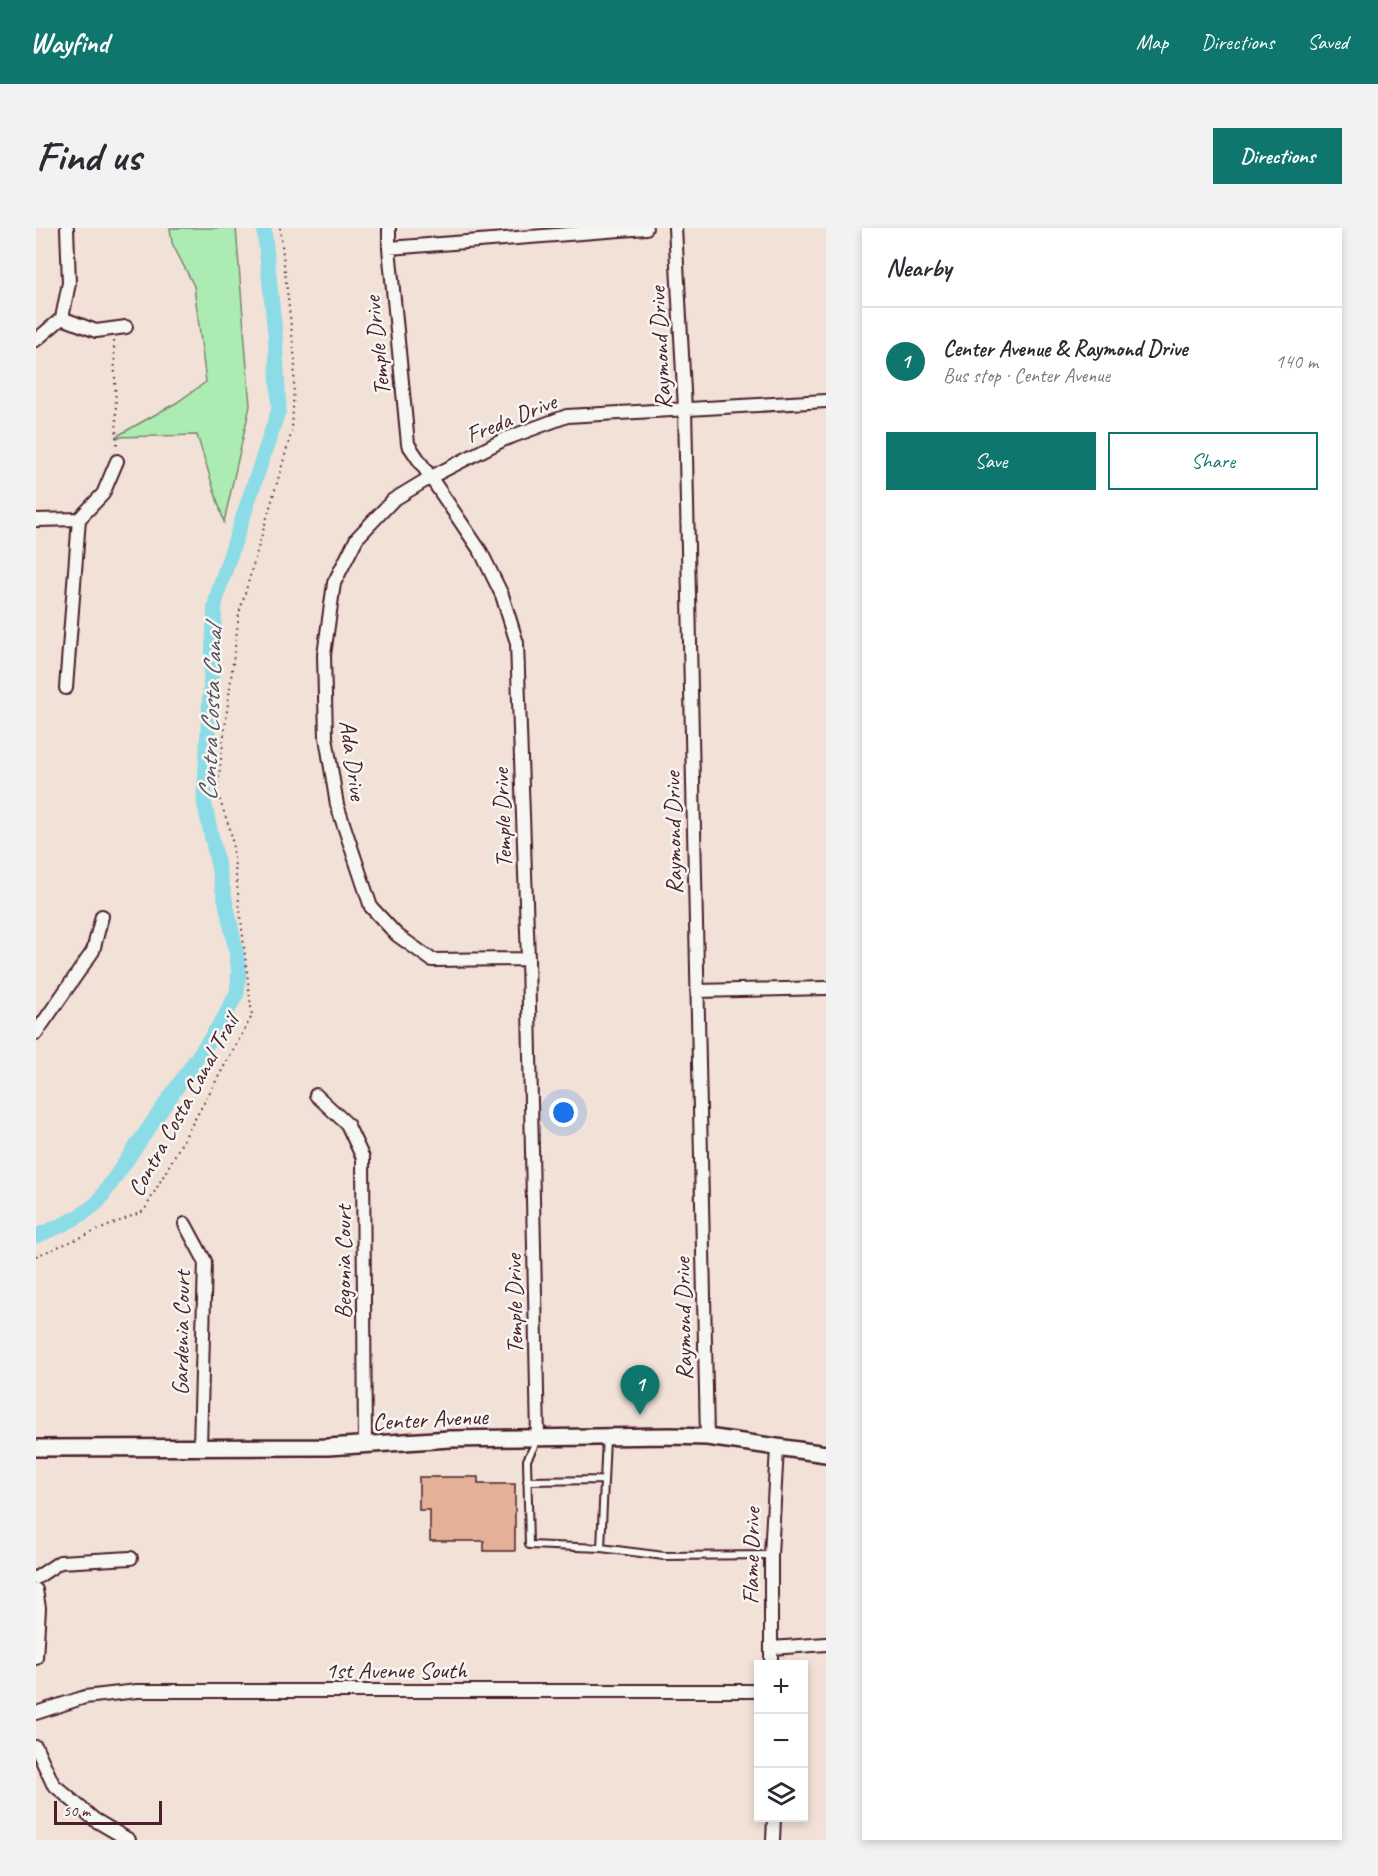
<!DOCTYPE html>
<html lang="en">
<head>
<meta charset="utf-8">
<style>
	:root { --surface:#fff; --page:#f2f2f3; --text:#2b2b33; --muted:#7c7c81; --line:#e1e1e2; --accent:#0f766e }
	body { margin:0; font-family:Caveat,sans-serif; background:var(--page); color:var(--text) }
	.controls { position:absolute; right:18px; bottom:18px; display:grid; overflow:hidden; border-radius:0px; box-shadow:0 3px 9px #0003 }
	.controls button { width:54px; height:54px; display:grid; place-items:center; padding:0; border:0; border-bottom:2px solid var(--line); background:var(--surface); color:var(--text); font:30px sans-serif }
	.scale { position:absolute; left:18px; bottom:15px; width:108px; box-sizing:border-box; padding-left:6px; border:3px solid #4a1f2b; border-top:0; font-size:16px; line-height:21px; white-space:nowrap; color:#4a1f2b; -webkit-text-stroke:4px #f6f6f2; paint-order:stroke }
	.you { position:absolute; left:528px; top:885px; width:21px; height:21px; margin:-15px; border:4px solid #fff; border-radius:50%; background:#1a73e8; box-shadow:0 0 0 9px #1a73e833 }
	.badge { display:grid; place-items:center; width:39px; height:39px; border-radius:50%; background:var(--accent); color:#fff; font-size:20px; font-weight:700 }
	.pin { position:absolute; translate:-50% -50px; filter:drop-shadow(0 2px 3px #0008) }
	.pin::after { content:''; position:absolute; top:32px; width:21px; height:18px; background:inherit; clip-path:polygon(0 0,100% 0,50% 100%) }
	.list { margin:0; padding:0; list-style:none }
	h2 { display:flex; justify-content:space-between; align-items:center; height:78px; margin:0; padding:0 24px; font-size:26px }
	h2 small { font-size:20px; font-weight:400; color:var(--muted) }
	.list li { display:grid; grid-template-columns:39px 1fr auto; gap:18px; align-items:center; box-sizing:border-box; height:108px; padding:0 24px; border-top:2px solid var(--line) }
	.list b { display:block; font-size:22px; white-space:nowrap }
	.list p { margin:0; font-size:20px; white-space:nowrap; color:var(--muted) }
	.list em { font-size:20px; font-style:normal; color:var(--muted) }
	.actions { display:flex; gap:12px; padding:18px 24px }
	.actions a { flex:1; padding:14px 0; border:2px solid var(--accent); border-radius:0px; text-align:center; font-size:21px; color:var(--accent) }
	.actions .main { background:var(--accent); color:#fff }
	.icon { flex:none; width:33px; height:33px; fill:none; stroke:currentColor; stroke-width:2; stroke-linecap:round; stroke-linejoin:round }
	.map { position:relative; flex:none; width:790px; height:1612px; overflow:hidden; border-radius:0px }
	header { display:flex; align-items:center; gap:36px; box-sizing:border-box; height:84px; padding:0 30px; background:var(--accent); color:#fff }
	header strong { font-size:28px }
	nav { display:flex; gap:33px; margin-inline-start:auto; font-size:21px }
	.intro { display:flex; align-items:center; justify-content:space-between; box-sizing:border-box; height:144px; padding:0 36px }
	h1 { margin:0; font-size:42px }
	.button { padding:15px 27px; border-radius:0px; background:var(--accent); color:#fff; font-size:21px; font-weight:700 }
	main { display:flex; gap:36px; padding:0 36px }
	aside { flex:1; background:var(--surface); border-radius:0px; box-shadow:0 3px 9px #0003 }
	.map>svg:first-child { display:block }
</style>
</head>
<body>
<header>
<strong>Wayfind</strong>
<nav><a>Map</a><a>Directions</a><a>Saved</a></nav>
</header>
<div class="intro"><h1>Find us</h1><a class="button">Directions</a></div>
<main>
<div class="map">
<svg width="790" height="1612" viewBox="0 0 790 1612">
	<rect width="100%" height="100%" fill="#f1e1d7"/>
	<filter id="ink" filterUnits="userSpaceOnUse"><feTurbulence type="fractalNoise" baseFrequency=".0167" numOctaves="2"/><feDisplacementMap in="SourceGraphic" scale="12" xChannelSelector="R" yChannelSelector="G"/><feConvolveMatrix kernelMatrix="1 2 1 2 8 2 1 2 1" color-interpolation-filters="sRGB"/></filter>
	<g filter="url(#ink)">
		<path fill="#acecb3" stroke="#7b866f" stroke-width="1.5" d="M134,0H200L214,178L188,294L161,207L79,209L140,175L170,154L158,58L136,15Z"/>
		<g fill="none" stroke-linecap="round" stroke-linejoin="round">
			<path stroke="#8bdce6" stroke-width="15" d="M0,1008C23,999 44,990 62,974L187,792L201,765L203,745L200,722L168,573L179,377L183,361L243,181L239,105L228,0"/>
		</g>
		<path fill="#e4b097" stroke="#4a1f2b" stroke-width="1.5" d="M383,1249H442V1256H479V1323H448V1313H394V1282H383Z"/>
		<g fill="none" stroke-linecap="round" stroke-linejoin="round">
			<defs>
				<path id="service" d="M501,1212L491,1232L493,1317L565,1320L628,1328L735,1327
					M491,1253L568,1252
					M565,1320L570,1210"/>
				<path id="minor" d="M353,0V20L372,216L445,324L466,367L481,415L492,731L502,1210
					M639,0L649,181L671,1209
					M353,20L610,0
					M26,90L60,103L90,99
					M0,112L26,90L33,55L31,0
					M43,291L67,266L81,233
					M0,292L43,291
					M30,460L43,291
					M492,731L396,732L361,707L335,679L301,577L290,509L288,427L298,355L321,310L357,272L395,249L469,211L531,188L790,173
					M661,763L790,760
					M0,805L57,723L66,688
					M280,867L311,896L327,930L329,1217
					M149,996L169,1033L164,1219
					M0,1350L24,1334L95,1330
					M0,1362L3,1380L0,1430
					M736,1420L790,1416
					M735,1436V1327L741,1220
					M0,1485L49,1469L101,1463H722
					M0,1519L17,1556L59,1592L93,1612
					M737,1612L738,1590"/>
				<path id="tertiary" d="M0,1220L292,1219L414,1211L635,1208L671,1209L790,1226"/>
			</defs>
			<use href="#service" stroke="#4a1f2b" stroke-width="10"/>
			<use href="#minor" stroke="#4a1f2b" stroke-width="16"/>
			<use href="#tertiary" stroke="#4a1f2b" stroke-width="20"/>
			<path stroke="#4a1f2b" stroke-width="2" stroke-dasharray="1.5 4.5" stroke-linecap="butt" d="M78,113L81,221
				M0,1028L108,983L216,788L195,604L181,564L203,386L256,203L259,133L244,0"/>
			<use href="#service" stroke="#f6f6f2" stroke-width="6"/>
			<use href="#minor" stroke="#f6f6f2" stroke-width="12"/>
			<use href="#tertiary" stroke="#f6f6f2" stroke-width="15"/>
		</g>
	</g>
	<g text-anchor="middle" stroke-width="5" stroke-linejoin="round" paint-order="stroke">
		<g font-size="24" fill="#4a1f2b" stroke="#f6f6f2">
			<text transform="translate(341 118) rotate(-96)" y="8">Temple Drive</text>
			<text transform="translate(624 120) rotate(-93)" y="8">Raymond Drive</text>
			<text transform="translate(475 190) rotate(-22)" y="8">Freda Drive</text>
			<text transform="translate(317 532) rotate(82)" y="8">Ada Drive</text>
			<text transform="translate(466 590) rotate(-92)" y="8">Temple Drive</text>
			<text transform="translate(637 605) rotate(-91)" y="8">Raymond Drive</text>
			<text transform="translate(147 877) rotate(-61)" y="8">Contra Costa Canal Trail</text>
			<text transform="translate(307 1034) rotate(-90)" y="8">Begonia Court</text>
			<text transform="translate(478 1076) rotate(-91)" y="8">Temple Drive</text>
			<text transform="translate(647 1091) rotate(-91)" y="8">Raymond Drive</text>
			<text transform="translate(145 1105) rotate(-89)" y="8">Gardenia Court</text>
			<text transform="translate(394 1191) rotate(-3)" y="8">Center Avenue</text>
			<text transform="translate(715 1328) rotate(-89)" y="8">Flame Drive</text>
			<text x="360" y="1450">1st Avenue South</text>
		</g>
		<g font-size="26" font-style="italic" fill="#5a4e5a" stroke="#f6f6f2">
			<text transform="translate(174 486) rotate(-88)" y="9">Contra Costa Canal</text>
		</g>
	</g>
</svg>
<div class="controls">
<button>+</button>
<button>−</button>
<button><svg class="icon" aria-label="layers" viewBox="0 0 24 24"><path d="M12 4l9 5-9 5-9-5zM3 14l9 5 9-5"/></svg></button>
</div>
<div class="scale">50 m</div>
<div class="you"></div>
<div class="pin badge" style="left:604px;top:1187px">1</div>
</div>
<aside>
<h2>Nearby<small></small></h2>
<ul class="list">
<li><span class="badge">1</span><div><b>Center Avenue &amp; Raymond Drive</b><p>Bus stop · Center Avenue</p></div><em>140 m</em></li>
</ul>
<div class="actions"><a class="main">Save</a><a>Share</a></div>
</aside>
</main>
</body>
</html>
